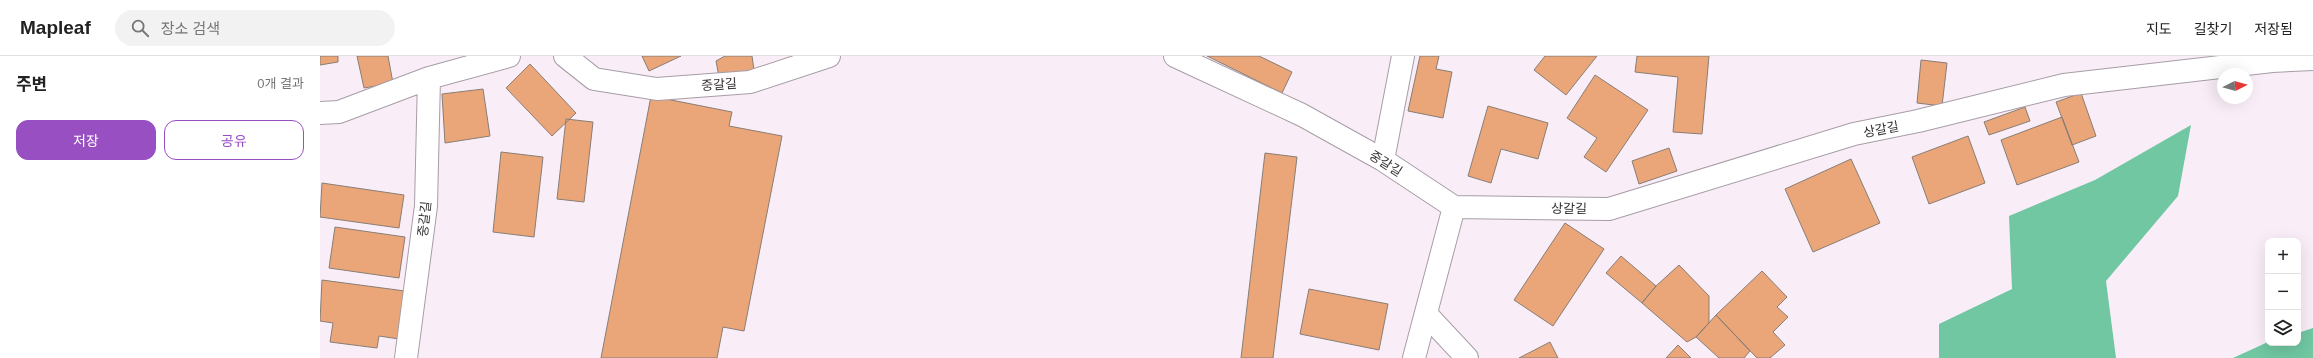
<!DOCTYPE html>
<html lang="ko">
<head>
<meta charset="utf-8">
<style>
	:root { --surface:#fff; --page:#f2f2f2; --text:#222; --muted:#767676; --line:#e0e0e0; --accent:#974fc2 }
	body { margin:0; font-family:Arial,"Noto Sans KR",sans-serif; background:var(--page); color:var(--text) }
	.controls { position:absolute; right:12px; bottom:12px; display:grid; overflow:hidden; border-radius:8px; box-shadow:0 4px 16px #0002 }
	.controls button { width:36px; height:36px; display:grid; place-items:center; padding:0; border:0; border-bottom:1px solid var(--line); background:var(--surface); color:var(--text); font:20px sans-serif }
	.compass { position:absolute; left:1897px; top:12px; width:36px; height:36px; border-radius:50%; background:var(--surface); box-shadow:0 4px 16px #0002; rotate:84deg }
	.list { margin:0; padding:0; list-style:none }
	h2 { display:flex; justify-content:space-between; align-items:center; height:52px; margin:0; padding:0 16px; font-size:17px }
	h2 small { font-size:13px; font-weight:400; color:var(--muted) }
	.actions { display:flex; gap:8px; padding:12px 16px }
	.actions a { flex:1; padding:9px 0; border:1px solid var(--accent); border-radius:12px; text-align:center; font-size:14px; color:var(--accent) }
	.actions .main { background:var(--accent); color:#fff }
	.icon { flex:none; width:22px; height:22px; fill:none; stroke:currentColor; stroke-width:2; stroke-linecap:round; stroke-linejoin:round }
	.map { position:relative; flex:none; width:1993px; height:302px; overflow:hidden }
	header { display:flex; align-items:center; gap:24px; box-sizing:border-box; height:56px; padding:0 20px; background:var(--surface); border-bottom:1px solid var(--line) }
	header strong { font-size:19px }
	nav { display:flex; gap:22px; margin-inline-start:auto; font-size:14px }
	.search { width:280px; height:36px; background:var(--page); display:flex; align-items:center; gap:10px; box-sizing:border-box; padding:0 14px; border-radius:22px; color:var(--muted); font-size:15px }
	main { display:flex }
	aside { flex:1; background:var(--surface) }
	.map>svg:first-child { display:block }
</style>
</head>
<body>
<header>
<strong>Mapleaf</strong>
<div class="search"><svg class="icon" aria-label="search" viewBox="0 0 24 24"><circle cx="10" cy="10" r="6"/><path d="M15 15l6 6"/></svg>장소 검색</div>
<nav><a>지도</a><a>길찾기</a><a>저장됨</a></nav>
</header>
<main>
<aside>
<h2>주변<small>0개 결과</small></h2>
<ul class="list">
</ul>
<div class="actions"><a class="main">저장</a><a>공유</a></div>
</aside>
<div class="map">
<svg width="1993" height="302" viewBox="0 0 1993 302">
	<rect width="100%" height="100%" fill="#f9eef8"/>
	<path fill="#70c7a2" d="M1871,69L1858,140L1786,225L1796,302H1619V268L1692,233L1689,160L1775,124Z
		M1993,272V302H1913L1948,286L1978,287V277Z"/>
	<path fill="#eaa678" stroke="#897d75" d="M0,0H18V6L0,9Z
		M37,0H68L73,27L44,32Z
		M322,0H361L329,15Z
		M405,0H432L434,14L399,21L396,5Z
		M887,0H939L972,16L962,37Z
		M1100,0H1119L1116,13L1132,16L1123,62L1088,55Z
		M1225,0H1277L1246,39L1214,14Z
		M1317,0H1389L1382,78L1353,76L1358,21L1315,16Z
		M1601,4L1627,7L1622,50L1597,47Z
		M210,8L256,57L232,80L186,32Z
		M1275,19L1328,54L1286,116L1264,101L1277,82L1247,62Z
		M163,33L170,80L125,87L122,38Z
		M1761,37L1776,80L1752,89L1736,46Z
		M331,40L412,56L409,70L462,80L424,275L403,271L397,302H281Z
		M1168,50L1228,67L1218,103L1181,93L1171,127L1148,120Z
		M1705,51L1710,65L1669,79L1664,66Z
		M1742,61L1759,106L1697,129L1681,84Z
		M246,63L273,66L264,146L237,143Z
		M1648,80L1665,127L1609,148L1592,101Z
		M1349,92L1357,115L1319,128L1312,105Z
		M181,96L223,101L214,181L173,176Z
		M945,97L977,101L953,302H921Z
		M1531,103L1560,167L1493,196L1465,133Z
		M2,127L84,139L79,172L0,161Z
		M1245,167L1284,193L1233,270L1194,244Z
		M15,171L85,181L79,222L9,212Z
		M1301,200L1336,230L1322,247L1286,217Z
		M1359,209L1389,240V267L1376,281L1367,286L1322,247L1336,230Z
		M1442,215L1467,241L1457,251L1468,261L1453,276L1465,289L1450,302H1437L1396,259Z
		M2,224L85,235L79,283L59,280L57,292L10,286L13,267L0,265Z
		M989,233L1068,248L1059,294L980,278Z
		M1396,259L1430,295L1424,302H1399L1376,281Z
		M1230,286L1238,302H1199Z
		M1358,289L1371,302H1346Z"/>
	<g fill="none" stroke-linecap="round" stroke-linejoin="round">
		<defs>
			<path id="minor" d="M245,0L274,23L337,33L430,26L509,0
				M855,0L982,59L1063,104L1134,151L1094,302
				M0,57L19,56L109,22L189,0
				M1063,104L1083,0
				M1134,151L1289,153L1534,78L1598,65L1744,29L1952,5L1993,3
				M1106,258L1147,302
				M86,302L106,150L109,22"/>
		</defs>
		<use href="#minor" stroke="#a79da6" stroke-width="24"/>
		<use href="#minor" stroke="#fff" stroke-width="22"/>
	</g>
	<g text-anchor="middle" stroke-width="3" stroke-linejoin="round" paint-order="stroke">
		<g font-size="13" fill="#343034" stroke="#fff">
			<text transform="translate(399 28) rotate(-4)" y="5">중갈길</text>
			<text transform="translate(1561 73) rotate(-11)" y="5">상갈길</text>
			<text transform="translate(1066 107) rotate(32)" y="5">중갈길</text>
			<text transform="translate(1249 152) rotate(1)" y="5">상갈길</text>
			<text transform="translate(104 163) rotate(-84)" y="5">중갈길</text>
		</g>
	</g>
</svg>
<div class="controls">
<button>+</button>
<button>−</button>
<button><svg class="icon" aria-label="layers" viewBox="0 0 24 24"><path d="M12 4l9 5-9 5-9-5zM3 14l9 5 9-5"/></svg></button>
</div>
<svg class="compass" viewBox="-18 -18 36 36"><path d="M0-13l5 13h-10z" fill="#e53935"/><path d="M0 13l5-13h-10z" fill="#767676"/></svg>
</div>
</main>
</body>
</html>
